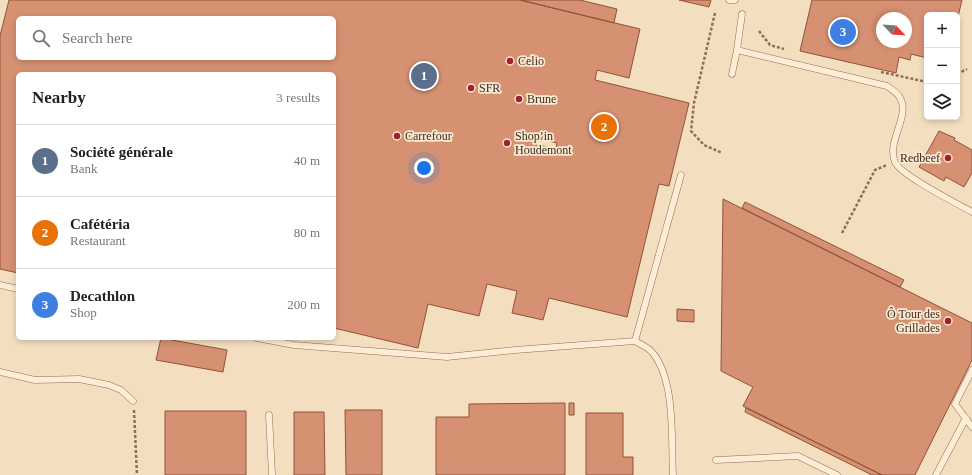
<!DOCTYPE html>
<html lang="en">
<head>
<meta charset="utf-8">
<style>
	:root { --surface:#fff; --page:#f6f6f6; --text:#222; --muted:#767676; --line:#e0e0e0; --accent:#a61e2d }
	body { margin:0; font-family:"Times New Roman",serif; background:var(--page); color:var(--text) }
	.controls { position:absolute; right:12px; top:12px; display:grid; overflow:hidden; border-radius:6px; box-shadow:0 2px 6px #0003 }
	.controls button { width:36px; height:36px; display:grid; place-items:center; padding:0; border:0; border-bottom:1px solid var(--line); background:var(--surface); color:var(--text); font:20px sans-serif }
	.compass { position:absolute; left:876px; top:12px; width:36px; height:36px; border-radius:50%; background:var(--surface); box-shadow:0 2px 6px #0003; rotate:115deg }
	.you { position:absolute; left:424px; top:168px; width:14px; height:14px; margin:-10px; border:3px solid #fff; border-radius:50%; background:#1a73e8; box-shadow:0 0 0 6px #1a73e833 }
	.badge { display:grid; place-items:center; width:26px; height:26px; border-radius:50%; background:var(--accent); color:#fff; font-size:13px; font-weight:700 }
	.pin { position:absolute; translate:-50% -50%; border:2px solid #fff; box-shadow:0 1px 4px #0006 }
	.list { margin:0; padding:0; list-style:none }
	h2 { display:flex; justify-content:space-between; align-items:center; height:52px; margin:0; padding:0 16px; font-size:17px }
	h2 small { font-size:13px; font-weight:400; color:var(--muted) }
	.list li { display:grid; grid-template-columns:26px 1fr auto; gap:12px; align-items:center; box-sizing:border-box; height:72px; padding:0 16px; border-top:1px solid var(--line) }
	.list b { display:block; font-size:15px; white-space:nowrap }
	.list p { margin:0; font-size:13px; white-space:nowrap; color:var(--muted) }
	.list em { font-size:13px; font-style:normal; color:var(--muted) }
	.icon { flex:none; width:22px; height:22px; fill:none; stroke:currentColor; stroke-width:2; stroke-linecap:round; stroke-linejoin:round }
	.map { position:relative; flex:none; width:972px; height:475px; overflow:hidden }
	.search { position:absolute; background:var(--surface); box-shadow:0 2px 6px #0003; left:16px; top:16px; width:320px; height:44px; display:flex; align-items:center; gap:10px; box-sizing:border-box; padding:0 14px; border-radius:6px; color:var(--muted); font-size:15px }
	.panel { position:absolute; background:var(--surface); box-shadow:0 2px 6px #0003; left:16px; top:72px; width:320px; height:268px; border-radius:6px }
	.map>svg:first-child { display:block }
</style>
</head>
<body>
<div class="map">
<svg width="972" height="475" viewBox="0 0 972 475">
	<rect width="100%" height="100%" fill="#f3dfc0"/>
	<path fill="#d69172" stroke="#915238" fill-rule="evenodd" d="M9,0H520L640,29L629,78L597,70L595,80L689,103L669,186L659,184L627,317L549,298L543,320L512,313L517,291L487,284L479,316L428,304L418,348L334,328V74H18V273L0,269V36ZM18,18H334V58H18Z
		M520,0H580L617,9L614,23Z
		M679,0H711L709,7Z
		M812,0H962L957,21V15H927V58L911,54L910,60L899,57L896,73L800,51ZM882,18H906V42H882Z
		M939,131L955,138L954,140L972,150V173L964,187L946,177L944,181L919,167Z
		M537,138L557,143L556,149L535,144Z
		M723,199L972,323V360L915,475H882L743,406L753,387L721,371Z
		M745,202L904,280L900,287L742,208Z
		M677,309L694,310V322L677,321Z
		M161,338L227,350L223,372L156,360Z
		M565,403V475H436V417H469V404Z
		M569,403H574V415H569Z
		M746,408L882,475H872L745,412Z
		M345,410H382V475H346Z
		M165,411H246V475H165Z
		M294,412H324L325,475H294Z
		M586,413H623V457H633V475H586Z"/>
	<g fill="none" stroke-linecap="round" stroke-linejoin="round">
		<defs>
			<path id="service" d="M729,0H735
				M742,14L737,50L887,86C891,89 896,92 899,96C912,115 886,141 895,162C900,175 958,204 972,212
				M732,74L737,50
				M0,285L18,289
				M257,338L294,345L447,357L515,350L635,341C640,344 647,347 651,351C676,378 671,439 673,475
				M635,341L681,175
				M972,370L955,404L972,427
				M0,372L35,380L79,379L109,385L121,390L133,401
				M269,415L272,475
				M716,460L798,456L837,475
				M936,475L966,418"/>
		</defs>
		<use href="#service" stroke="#8f6e56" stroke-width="7"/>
		<path stroke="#8f6e56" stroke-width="2.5" stroke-dasharray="3 2" stroke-linecap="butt" d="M715,13L694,103L691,131L704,145L722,153
			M759,31L770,45L784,49
			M881,72L927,82
			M957,74L967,69
			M842,233L875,170L887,165
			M134,410L137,475"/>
		<use href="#service" stroke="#fdedd5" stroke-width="6"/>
	</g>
	<g fill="#a61e2d" stroke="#faead1" stroke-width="1.5">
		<circle cx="510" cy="61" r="4"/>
		<circle cx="471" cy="88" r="4"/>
		<circle cx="519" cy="99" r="4"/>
		<circle cx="397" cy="136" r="4"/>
		<circle cx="507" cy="143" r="4"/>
		<circle cx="948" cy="158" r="4"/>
		<circle cx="948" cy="321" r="4"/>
	</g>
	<g text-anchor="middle" stroke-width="3.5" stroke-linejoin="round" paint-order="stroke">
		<g font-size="12" fill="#3d281c" stroke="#faead1" text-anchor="start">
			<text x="518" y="65">Celio</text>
			<text x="479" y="92">SFR</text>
			<text x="527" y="103">Brune</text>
			<text x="405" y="140">Carrefour</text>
			<text x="515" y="140">Shop’in<tspan x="515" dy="14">Houdemont</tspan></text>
			<text x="940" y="162" text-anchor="end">Redbeef</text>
			<text x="940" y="318" text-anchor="end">Ô Tour des<tspan x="940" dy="14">Grillades</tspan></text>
		</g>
	</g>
</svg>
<div class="controls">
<button>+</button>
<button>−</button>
<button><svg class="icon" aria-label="layers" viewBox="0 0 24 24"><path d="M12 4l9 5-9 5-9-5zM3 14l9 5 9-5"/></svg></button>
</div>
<svg class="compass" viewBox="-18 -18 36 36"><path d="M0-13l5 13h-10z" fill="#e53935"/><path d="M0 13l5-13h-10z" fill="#767676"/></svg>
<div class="you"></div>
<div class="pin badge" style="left:424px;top:76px;background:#5c6f8a">1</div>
<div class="pin badge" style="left:604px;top:127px;background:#e8710a">2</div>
<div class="pin badge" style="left:843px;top:32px;background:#3f7fe0">3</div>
<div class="search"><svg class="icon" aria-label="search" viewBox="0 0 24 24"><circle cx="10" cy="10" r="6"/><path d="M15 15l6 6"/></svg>Search here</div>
<section class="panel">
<h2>Nearby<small>3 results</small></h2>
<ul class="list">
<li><span class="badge" style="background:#5c6f8a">1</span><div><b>Société générale</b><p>Bank</p></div><em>40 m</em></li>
<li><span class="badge" style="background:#e8710a">2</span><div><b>Cafétéria</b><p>Restaurant</p></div><em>80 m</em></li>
<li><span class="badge" style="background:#3f7fe0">3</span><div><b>Decathlon</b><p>Shop</p></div><em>200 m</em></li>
</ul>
</section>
</div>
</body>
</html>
